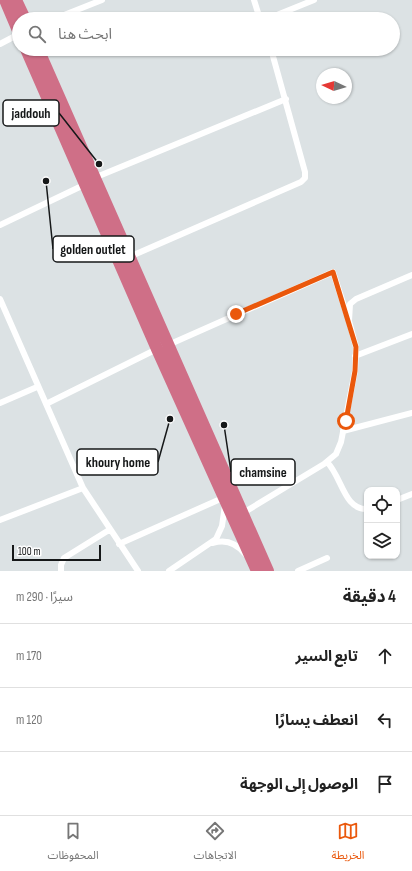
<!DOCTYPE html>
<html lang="ar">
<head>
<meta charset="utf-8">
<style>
	:root { --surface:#fff; --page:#f6f6f6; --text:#222; --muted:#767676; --line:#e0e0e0; --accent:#ea580c }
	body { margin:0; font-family:"Sofia Sans Condensed","Noto Sans Arabic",sans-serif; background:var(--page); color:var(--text); direction:rtl }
	.controls { position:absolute; right:12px; bottom:12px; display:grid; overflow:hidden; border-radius:8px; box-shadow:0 1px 3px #0004 }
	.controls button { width:36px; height:36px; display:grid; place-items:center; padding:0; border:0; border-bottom:1px solid var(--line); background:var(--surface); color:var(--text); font:20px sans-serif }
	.compass { position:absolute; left:316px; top:68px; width:36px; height:36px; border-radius:50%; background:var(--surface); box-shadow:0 1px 3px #0004; rotate:274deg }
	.scale { position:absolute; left:12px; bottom:10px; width:89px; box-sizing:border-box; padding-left:4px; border:2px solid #161819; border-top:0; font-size:11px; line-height:14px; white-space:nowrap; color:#161819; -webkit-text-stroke:3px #fff; paint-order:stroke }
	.stop { position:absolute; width:12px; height:12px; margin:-9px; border:3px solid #ea580c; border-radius:50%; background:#fff }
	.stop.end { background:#ea580c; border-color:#fff; box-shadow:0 1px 4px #0008 }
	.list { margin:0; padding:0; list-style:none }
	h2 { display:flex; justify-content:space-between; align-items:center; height:52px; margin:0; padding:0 16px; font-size:17px }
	h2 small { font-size:13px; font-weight:400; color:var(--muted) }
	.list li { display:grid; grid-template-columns:26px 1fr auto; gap:12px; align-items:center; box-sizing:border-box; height:64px; padding:0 16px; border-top:1px solid var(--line) }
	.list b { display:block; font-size:15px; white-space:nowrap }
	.list em { font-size:13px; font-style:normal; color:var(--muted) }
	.icon { flex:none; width:22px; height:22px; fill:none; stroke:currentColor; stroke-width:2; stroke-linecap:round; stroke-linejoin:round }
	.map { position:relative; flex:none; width:412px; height:571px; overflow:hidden; direction:ltr }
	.search { position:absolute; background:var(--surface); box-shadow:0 1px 3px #0004; left:12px; right:12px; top:12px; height:44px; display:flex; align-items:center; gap:10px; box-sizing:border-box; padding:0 14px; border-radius:22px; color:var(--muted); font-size:15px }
	.sheet { height:244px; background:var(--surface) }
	nav { display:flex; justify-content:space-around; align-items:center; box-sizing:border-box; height:56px; border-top:1px solid var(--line); background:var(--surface); font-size:11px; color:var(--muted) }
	nav a { display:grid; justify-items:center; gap:2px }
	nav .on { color:var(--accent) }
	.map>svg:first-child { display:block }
</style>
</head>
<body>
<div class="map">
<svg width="412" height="571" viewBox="0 0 412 571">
	<rect width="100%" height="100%" fill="#dce2e4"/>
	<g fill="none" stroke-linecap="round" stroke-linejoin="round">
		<path stroke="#fff" stroke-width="6" d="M254,0L259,16L262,19
			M54,19L102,0
			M267,19L314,0
			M0,44L19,34
			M94,178L286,99
			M0,225L86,184
			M129,257L301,182L305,178V172L271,49
			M0,299L83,488L138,571
			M168,345L333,272L347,315
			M355,356L412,334
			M0,403L37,387
			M46,404L157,349
			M343,431L412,413
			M327,462C342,477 344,510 367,509
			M397,500L412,494
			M243,513L324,464L336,454L341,442L355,371L356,347L349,321L350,304L356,299L412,275
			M0,520L83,488
			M213,543C226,539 237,544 245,554
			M119,544L225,497
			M61,571V565L64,558L109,530
			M169,571L216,539L222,526L225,505
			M298,571L327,558"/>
		<path stroke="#cf6f87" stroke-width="12" d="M5,0L19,33
			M16,0L25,19
			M26,49L157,349L257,571
			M38,49L268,571"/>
	</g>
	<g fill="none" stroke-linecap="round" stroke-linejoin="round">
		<path stroke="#ea580c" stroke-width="5" d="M236,314L333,272L356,347L355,371L346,421"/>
	</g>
	<path fill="none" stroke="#161819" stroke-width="1.5" d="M99 164L59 113M46 181L53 249M170 419L158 462M224 425L231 472"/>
	<g fill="#161819" stroke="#fff" stroke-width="1.5">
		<circle cx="99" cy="164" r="4"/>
		<circle cx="46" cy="181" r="4"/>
		<circle cx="170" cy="419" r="4"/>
		<circle cx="224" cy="425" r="4"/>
	</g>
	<g fill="#fff" stroke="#161819" stroke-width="1.5">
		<rect x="3" y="100" width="56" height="26" rx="4"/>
		<rect x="53" y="236" width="81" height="26" rx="4"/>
		<rect x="77" y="449" width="81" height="26" rx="4"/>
		<rect x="231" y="459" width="64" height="26" rx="4"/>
	</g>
	<g font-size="14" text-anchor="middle" font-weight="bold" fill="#161819">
		<text x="31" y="118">jaddouh</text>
		<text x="93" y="254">golden outlet</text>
		<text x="118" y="467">khoury home</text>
		<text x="263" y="477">chamsine</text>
	</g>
</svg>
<div class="controls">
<button><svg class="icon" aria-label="locate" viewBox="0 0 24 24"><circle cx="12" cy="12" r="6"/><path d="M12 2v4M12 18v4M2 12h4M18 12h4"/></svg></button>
<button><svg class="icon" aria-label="layers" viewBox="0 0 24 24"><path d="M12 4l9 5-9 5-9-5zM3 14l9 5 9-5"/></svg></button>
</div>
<svg class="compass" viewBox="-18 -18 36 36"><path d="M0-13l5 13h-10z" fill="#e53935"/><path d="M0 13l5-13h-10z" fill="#767676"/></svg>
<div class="scale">100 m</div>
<div class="stop" style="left:346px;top:421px"></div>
<div class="stop end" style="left:236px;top:314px"></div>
<div class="search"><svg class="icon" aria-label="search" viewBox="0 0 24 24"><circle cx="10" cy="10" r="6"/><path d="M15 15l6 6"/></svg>ابحث هنا</div>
</div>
<section class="sheet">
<h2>4 دقيقة<small>سيرًا · 290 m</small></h2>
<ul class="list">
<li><svg class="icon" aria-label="ahead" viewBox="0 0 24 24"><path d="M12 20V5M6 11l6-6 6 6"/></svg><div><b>تابع السير</b></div><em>170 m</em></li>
<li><svg class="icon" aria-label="left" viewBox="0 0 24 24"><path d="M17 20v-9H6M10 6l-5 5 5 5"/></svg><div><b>انعطف يسارًا</b></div><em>120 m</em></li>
<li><svg class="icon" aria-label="arrive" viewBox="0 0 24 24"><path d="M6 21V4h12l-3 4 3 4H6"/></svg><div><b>الوصول إلى الوجهة</b></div></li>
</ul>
</section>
<nav>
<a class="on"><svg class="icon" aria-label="map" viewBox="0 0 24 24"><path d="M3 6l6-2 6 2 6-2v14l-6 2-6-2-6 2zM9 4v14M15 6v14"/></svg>الخريطة</a>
<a><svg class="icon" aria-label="directions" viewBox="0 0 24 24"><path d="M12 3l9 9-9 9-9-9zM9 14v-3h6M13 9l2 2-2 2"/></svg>الاتجاهات</a>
<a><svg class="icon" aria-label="saved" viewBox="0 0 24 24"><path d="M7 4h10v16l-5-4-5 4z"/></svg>المحفوظات</a>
</nav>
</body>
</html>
